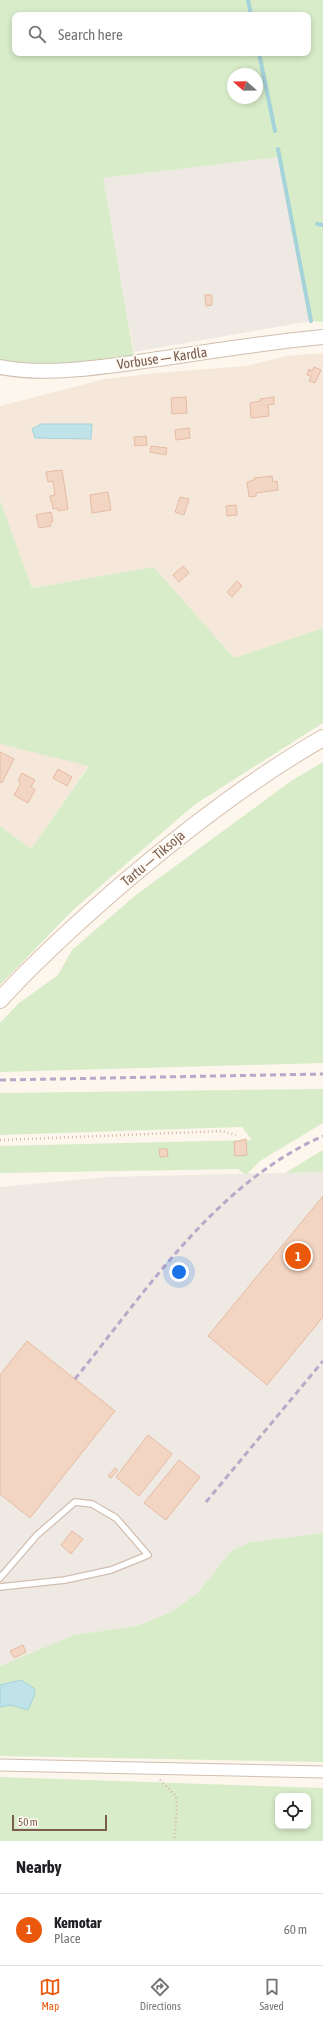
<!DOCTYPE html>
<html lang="en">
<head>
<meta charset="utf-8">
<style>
	:root { --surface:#fff; --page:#f2f2f2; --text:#202124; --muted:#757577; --line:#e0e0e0; --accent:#ea580c }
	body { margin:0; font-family:"Asap Condensed",sans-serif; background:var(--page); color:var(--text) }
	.controls { position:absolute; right:12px; bottom:12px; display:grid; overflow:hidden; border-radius:8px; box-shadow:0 2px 6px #0003 }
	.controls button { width:36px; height:36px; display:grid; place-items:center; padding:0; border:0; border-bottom:1px solid var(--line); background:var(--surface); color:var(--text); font:20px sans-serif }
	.compass { position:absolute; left:227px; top:68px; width:36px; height:36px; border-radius:50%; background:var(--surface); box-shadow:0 2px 6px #0003; rotate:290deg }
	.scale { position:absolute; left:12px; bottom:10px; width:95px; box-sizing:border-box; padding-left:4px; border:2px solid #7a5c4d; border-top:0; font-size:11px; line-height:14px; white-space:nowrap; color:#7a5c4d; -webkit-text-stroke:3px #fffaf3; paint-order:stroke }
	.you { position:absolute; left:179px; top:1272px; width:14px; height:14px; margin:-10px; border:3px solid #fff; border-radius:50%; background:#1a73e8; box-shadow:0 0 0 6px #1a73e833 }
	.badge { display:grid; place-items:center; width:26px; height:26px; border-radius:50%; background:var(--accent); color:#fff; font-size:13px; font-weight:700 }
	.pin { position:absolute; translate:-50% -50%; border:2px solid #fff; box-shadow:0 1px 4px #0006 }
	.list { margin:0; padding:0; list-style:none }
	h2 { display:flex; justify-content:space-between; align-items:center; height:52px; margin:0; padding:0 16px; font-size:17px }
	h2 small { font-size:13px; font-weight:400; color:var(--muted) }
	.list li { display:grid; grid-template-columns:26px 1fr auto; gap:12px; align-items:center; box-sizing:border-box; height:72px; padding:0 16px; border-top:1px solid var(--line) }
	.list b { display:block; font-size:15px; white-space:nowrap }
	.list p { margin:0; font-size:13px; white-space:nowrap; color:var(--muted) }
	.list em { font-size:13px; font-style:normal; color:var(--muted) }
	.icon { flex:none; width:22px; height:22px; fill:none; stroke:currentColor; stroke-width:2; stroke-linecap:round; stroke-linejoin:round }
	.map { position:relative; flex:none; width:323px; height:1841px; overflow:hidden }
	.search { position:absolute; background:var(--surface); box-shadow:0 2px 6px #0003; left:12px; right:12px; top:12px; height:44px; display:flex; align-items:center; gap:10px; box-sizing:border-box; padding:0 14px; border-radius:8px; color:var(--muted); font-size:15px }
	.sheet { height:124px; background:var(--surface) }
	nav { display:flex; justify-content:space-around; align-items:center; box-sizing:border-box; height:56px; border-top:1px solid var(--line); background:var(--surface); font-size:11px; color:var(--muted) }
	nav a { display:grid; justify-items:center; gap:2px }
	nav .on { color:var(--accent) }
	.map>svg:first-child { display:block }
</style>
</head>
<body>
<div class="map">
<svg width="323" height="1841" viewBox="0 0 323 1841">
	<rect width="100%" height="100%" fill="#fdf6ec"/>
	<path fill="#f5e8da" d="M323,353V628L234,658L154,567L32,588L0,500V406L105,379L157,373L245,366L287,356Z
		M0,744L89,765L31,849L0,826Z"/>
	<path fill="#efe9e4" d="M280,157L311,321L134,352L102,178Z
		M323,1172V1533L251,1542L231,1551L198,1593L169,1613L136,1626L74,1635L0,1666V1187L106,1177Z"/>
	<path fill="#d8ecc9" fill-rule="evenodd" d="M0,0H323V322L311,321L280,157L103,178L135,362L0,367ZM15,15H308V53H15ZM233,74H257V98H233Z
		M0,500L32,588L154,567L234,658L323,628V723L194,805L73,910L0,985V826L31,849L89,766L0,744Z
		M323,762V1063L0,1072V1023L19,1003L58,975L72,950L136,895L291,781Z
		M323,1089V1123L260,1161L246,1175L238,1169L0,1173V1146L252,1140L242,1127L0,1135V1093Z
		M323,1150V1172L285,1173L321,1151Z
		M323,1533V1762L0,1756V1666L74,1635L136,1626L169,1613L198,1593L231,1551L251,1542Z
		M0,1777L323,1788V1841H0ZM278,1796H308V1826H278Z"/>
	<path fill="#bfe3e8" stroke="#a5d3da" d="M41,424H92L91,439L35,438L32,429Z
		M21,1680L35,1689L34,1696L28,1710L11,1705L0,1707V1685Z"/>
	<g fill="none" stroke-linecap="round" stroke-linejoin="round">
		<path stroke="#a5d3da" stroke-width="4" d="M248,0L251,15
			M259,53L275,131
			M278,149L311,321
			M317,224L323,225"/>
	</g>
	<path fill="#f3d5c3" stroke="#e6bba3" d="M205,295H212V305L206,306Z
		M314,367L321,370L315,383L309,381L311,376L307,375L309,369L312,371Z
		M186,397L187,413L172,414L171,398Z
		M274,397V404L268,405L269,416L251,418L250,403L260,401V399Z
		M189,428L190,438L176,440L175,430Z
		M146,436L147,445L135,446L134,437Z
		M151,446L167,448L166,455L150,452Z
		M62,470L68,509L58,511L57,508L53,509L52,501L51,502L50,496L55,495L53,481L48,482L46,472Z
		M272,476L273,482L277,481L278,490L256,493V496L249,497L247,482L254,480V478Z
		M108,492L111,510L92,513L90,495Z
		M180,497L189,499L184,515L175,512Z
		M236,505L237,515L227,516L226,506Z
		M51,512L53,522H50L51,526L39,528L36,515Z
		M183,566L189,573L179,582L173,575Z
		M237,581L242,586L232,597L227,592Z
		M0,752L14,759L2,783L0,782Z
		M58,769L72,777L67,786L53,778Z
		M22,773L35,780L31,787L35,790L28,803L14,795L21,783L18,781Z
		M246,1139L247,1155L235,1156L234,1142Z
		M159,1149H167L168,1156L160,1157Z
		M323,1196V1317L267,1385L208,1336Z
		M27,1341L115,1411L30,1518L0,1494V1375Z
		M148,1435L172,1454L139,1496L116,1477Z
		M179,1460L200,1477L166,1520L144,1503Z
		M115,1468L118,1470L111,1478L108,1476Z
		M72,1531L83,1539L71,1554L61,1545Z
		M23,1645L26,1652L14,1658L10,1651Z"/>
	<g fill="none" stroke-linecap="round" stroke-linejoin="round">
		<defs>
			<path id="service" d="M0,1578L37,1535L75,1502L92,1504L116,1518L148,1555L111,1570L65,1580L0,1587"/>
			<path id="minor" d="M0,1765L323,1772"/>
			<path id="tertiary" d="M0,367C52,377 114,365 166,358C218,350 270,342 323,337"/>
			<path id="secondary" d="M0,1000C35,961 74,926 114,891C179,835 248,781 323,738"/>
		</defs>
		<use href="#service" stroke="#d1beb0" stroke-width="8"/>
		<use href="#minor" stroke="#d1beb0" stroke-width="13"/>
		<use href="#tertiary" stroke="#d1beb0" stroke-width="16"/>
		<use href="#secondary" stroke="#d6c0b0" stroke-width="18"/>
		<path stroke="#d9b8a5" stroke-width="2.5" stroke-dasharray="1 3" stroke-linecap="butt" d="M0,1140L222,1131L236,1135
			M160,1780L176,1796L177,1808L174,1841"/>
		<use href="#service" stroke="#fff" stroke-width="5.5"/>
		<use href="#minor" stroke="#fff" stroke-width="11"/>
		<use href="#tertiary" stroke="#fff" stroke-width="14"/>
		<use href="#secondary" stroke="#fff" stroke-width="16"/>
		<path stroke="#b9a8c9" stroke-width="3" stroke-dasharray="6 4" stroke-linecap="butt" d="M0,1080L323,1074
			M75,1379C147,1290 215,1184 323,1136
			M206,1502L323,1361"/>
	</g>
	<g text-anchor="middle" stroke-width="4" stroke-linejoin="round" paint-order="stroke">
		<g font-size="14" fill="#7a5c4d" stroke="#fffaf3">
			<text transform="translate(162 358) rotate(-8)" y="5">Vorbuse — Kardla</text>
			<text transform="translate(153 858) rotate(-40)" y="5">Tartu — Tiksoja</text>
		</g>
	</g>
</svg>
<div class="controls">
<button><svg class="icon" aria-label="locate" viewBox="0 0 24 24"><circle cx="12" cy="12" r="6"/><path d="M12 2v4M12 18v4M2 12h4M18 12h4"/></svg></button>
</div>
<svg class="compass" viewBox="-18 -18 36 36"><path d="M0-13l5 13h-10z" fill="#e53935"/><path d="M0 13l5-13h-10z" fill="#757577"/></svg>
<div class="scale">50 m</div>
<div class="you"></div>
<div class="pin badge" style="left:298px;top:1256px">1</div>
<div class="search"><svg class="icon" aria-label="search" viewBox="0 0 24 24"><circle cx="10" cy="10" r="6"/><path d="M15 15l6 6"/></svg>Search here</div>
</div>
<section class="sheet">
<h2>Nearby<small></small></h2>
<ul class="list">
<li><span class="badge">1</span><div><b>Kemotar</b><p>Place</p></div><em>60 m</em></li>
</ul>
</section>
<nav>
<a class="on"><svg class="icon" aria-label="map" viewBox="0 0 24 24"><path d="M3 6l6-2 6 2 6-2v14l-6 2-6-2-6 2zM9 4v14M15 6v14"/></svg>Map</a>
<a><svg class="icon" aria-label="directions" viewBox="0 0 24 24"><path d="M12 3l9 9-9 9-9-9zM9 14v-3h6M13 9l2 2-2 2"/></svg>Directions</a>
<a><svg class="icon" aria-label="saved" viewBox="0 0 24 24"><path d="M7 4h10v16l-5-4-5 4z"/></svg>Saved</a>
</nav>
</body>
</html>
